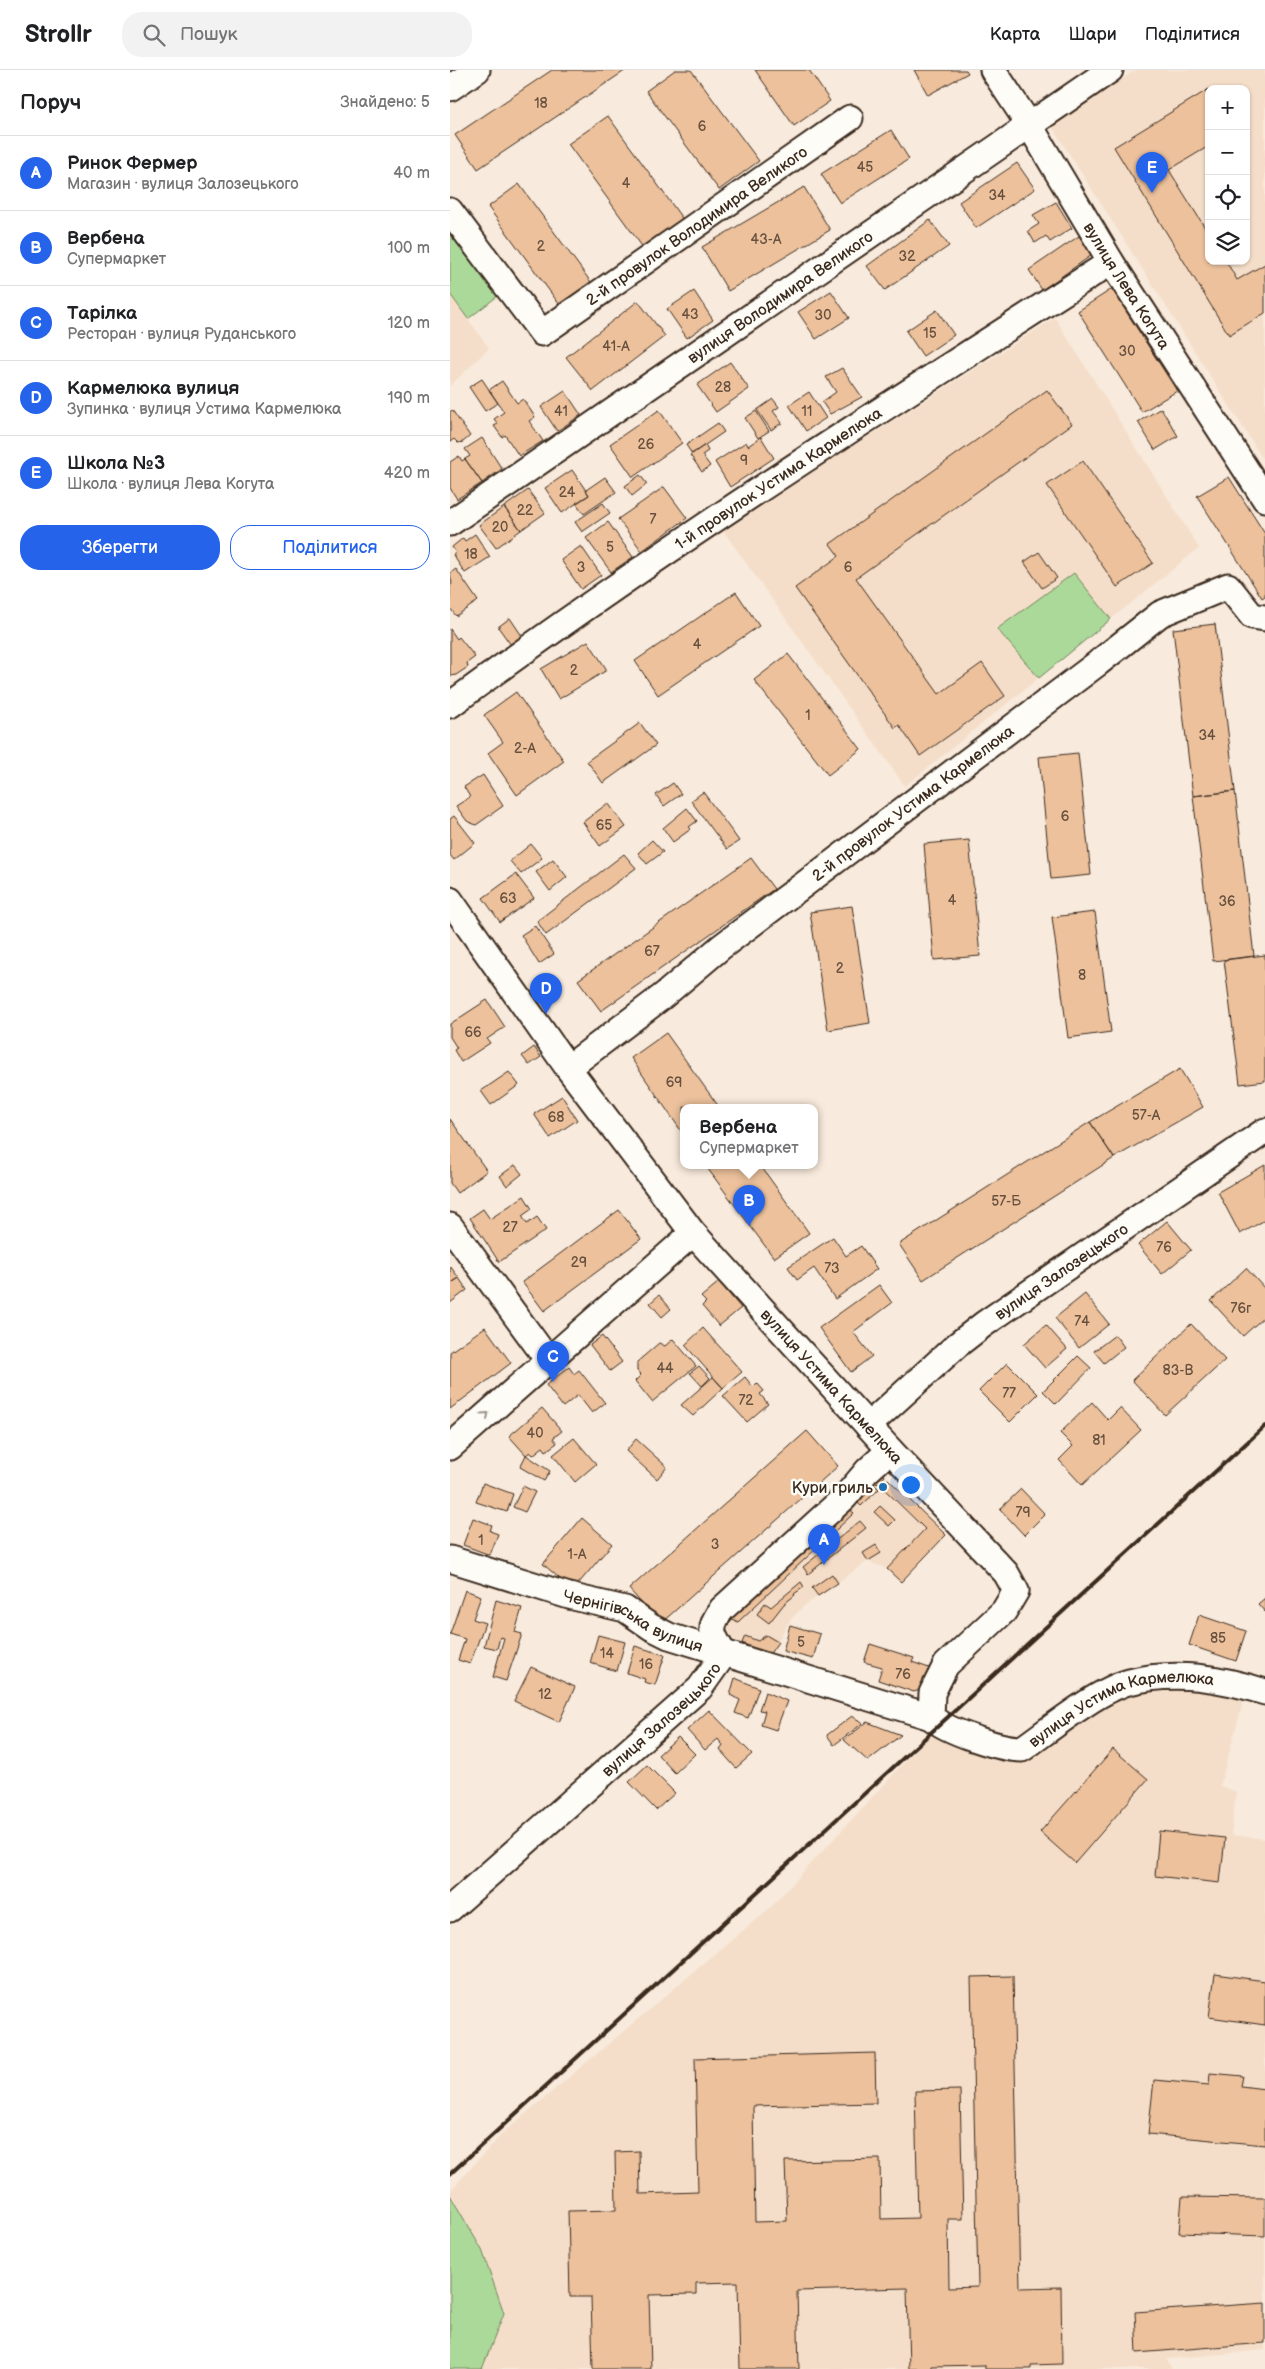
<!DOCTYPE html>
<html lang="uk">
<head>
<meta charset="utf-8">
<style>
	:root { --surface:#fff; --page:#f2f2f2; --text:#202124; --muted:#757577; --line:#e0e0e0; --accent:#2563eb }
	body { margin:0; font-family:"Balsamiq Sans",sans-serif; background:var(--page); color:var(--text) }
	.controls { position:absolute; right:15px; top:15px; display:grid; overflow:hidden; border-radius:10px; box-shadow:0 1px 4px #0004 }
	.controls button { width:45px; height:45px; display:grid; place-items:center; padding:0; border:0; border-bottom:1px solid var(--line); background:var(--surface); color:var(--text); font:25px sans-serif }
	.you { position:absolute; left:460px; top:1414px; width:18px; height:18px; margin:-12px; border:4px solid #fff; border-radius:50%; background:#1a73e8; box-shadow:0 0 0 8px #1a73e833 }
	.badge { display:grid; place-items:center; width:32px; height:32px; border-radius:50%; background:var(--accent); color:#fff; font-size:16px; font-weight:700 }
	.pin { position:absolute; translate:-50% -41px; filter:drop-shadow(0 1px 2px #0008) }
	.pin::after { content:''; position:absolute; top:26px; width:18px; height:15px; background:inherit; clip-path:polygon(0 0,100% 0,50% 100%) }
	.popup { position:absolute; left:230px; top:1034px; width:138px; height:65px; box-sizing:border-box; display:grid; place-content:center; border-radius:10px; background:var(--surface); filter:drop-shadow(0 1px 4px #0005); font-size:16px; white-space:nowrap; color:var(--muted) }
	.popup b { font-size:19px; color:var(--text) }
	.popup::after { content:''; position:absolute; left:50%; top:100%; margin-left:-10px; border:10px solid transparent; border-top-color:var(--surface) }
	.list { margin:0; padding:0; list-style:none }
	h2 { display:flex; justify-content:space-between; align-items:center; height:65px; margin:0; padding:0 20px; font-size:21px }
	h2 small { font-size:16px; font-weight:400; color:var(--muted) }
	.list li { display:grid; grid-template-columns:32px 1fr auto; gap:15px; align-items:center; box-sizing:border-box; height:75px; padding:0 20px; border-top:1px solid var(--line) }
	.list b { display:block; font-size:19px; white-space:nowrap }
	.list p { margin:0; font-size:16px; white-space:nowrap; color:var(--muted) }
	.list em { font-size:16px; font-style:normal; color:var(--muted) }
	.actions { display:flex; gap:10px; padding:15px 20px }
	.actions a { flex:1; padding:11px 0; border:1px solid var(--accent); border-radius:20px; text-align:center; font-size:18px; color:var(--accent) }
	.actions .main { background:var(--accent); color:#fff }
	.icon { flex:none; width:28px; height:28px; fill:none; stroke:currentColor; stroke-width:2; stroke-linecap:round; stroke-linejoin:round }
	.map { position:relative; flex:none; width:815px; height:2299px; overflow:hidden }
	header { display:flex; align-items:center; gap:30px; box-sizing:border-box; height:70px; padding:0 25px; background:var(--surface); border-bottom:1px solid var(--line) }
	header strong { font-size:24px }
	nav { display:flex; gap:28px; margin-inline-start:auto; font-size:18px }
	.search { width:350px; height:45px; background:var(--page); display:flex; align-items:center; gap:12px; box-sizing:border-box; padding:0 18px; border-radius:20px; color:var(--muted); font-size:19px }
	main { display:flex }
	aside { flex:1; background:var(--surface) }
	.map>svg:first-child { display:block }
</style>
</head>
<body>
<header>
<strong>Strollr</strong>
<div class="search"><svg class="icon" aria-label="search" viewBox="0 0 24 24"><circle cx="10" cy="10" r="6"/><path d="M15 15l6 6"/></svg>Пошук</div>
<nav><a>Карта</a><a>Шари</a><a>Поділитися</a></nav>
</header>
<main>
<aside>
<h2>Поруч<small>Знайдено: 5</small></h2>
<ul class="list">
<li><span class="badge">A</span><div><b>Ринок Фермер</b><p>Магазин · вулиця Залозецького</p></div><em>40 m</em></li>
<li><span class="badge">B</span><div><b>Вербена</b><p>Супермаркет</p></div><em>100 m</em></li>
<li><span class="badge">C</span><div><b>Тарiлка</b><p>Ресторан · вулиця Руданського</p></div><em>120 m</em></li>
<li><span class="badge">D</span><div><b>Кармелюка вулиця</b><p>Зупинка · вулиця Устима Кармелюка</p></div><em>190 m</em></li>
<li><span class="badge">E</span><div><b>Школа №3</b><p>Школа · вулиця Лева Когута</p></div><em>420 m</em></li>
</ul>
<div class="actions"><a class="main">Зберегти</a><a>Поділитися</a></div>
</aside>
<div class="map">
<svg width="815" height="2299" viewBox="0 0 815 2299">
	<rect width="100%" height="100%" fill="#f8eadc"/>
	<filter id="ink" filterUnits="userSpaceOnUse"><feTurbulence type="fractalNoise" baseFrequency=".02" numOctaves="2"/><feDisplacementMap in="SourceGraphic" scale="10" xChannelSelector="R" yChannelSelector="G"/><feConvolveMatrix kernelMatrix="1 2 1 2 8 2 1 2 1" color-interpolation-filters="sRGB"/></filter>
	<g filter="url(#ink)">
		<path fill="#f4dec9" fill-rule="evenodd" d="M686,0H815V392L601,55ZM759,19H796V191H759Z
			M0,224L39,278L0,316Z
			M605,248L749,478L455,716L272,459Z
			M430,1400L496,1465L451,1512L437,1499L418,1491L353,1537L341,1549L319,1585L269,1563L274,1553Z
			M679,1615L796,1621L770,1716L786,1722L781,1765L815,1769V2280L716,2289L722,2299H32L54,2243L0,2125V2121L54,2062L321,1837L489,1655L559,1678Z"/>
		<path fill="#abd999" stroke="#73825c" d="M0,157L49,225L18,249L0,224Z
			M624,503L661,549L589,608L547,559Z
			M0,2125L32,2180L54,2243L32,2299H0Z"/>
		<path fill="#ecc19c" stroke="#3b2a1e" d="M102,0H176L28,99L5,65Z
			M225,0H241L309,91L269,120L196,21Z
			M305,0H359L380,31L344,56Z
			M464,0H516L518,3L478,25Z
			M759,19V76L719,100L759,164V191H776L787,210L815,194V243L779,265L664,77Z
			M158,46L234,151L194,179L118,74Z
			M441,60L459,89L390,133L371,104Z
			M567,93L585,119L526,158L509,132Z
			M69,114L143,215L112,238L38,137Z
			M354,117L380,160L278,221L252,177Z
			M606,132L622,158L600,172L596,166L585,173L578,161L589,154L583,145Z
			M480,150L499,176L435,220L417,196Z
			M629,166L642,185L592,220L579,200Z
			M662,219L727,321L692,342L628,241Z
			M244,221L263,250L237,268L217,239Z
			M381,221L399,248L366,269L348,242Z
			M188,231L215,266L143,321L116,287Z
			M487,240L504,265L473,286L456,261Z
			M280,292L299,319L266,342L247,315Z
			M392,298L412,327L380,344L372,332L386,322L376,307Z
			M32,309L48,333L35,341L19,317Z
			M52,311L67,333L73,329L85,347L79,351L93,371L69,386L55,365L52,367L44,356L48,354L44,349L54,342L39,320Z
			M597,320L622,354L406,508L489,624L532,593L555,626L470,686L449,655L445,658L345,518L389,486L380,474Z
			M115,321L131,345L107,361L91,337Z
			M359,322L376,348L356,361L339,335Z
			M323,329L329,337L323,341L332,353L321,360L307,340Z
			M711,338L728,366L705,380L688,352Z
			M2,340L20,366L13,372L8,373L4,369L0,372V342Z
			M209,340L232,373L183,407L160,374Z
			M306,341L319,361L308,368L295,348Z
			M268,353L274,362L242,384L236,375Z
			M311,367L324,388L280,417L265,392L296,372L298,376Z
			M32,368L52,399L32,413L15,389L20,386L15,379Z
			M255,375L258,381L252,385L260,396L252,402L240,385Z
			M9,386L12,391L15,389L32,413L7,429L0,418V392Z
			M633,391L703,493L667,517L597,415Z
			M122,400L139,425L112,443L95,418Z
			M190,405L197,414L182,426L175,416Z
			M155,407L166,422L134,444L126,433L139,425L136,420Z
			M779,407L815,464V526L812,528L747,426Z
			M214,417L237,448L192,481L168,449Z
			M78,420L95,443L71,460L54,437Z
			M153,433L160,443L132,462L125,452Z
			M54,437L71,460L46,478L29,455Z
			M158,452L183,487L161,502L136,468Z
			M25,464L40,487L15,503L3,485L6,483L2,477L13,468L15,471Z
			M131,476L151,505L131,519L111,490Z
			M589,482L607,508L592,518L574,492Z
			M6,499L28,531L6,546L0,538V516L2,514L0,503Z
			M286,522L309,556L208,625L185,591Z
			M60,548L72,566L61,575L48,557Z
			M765,554L785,721L743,726L723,559Z
			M0,559L7,569L9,567L25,587L17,593L18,597L6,605L0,606Z
			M138,571L157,600L109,629L91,599Z
			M338,584L411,679L378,705L304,610Z
			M66,622L114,691L67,725L38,683L53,672L34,645Z
			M190,653L206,675L153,713L137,691Z
			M628,683L641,805L601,809L589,687Z
			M33,705L53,736L26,755L17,751L6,736L20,727L14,717Z
			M223,713L231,724L214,736L206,725Z
			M785,721L804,886L763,891L743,726Z
			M253,722L289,771L277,779L241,731Z
			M158,733L176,757L150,776L133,752Z
			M237,738L247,751L239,757L241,759L223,772L213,758Z
			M4,746L25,773L4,790L0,785V749Z
			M202,770L213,782L197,794L188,783Z
			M519,770L530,886L484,890L474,774Z
			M81,774L92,788L71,804L60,791Z
			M174,784L186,798L96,865L87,851Z
			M301,788L324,819L151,941L128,910Z
			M103,789L117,807L100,821L86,802Z
			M66,804L84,828L50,852L33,828Z
			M402,836L420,953L378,960L360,842Z
			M645,842L661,962L618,968L602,847Z
			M85,856L104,884L89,894L71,865Z
			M815,885V1011L790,1014L774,890Z
			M37,930L55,957L37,969L40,973L11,992L4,980L7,978L0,967V954Z
			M216,963L269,1037H234V1065L181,988Z
			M84,977L91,987L79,995L72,986Z
			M730,999L753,1037L664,1088L640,1052Z
			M59,1002L69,1015L41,1035L31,1021Z
			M112,1026L127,1050L100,1068L84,1044Z
			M0,1049L37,1101L7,1123L0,1113Z
			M640,1052L664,1088L473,1210L449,1174Z
			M65,1095L72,1104L57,1116L50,1106Z
			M255,1095H310L359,1163L324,1188Z
			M815,1095V1150L790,1164L768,1122Z
			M74,1126L82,1139L72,1146L77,1154L87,1147L96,1160L49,1192L20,1148L33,1139L40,1149Z
			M169,1140L191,1169L94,1241L72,1212Z
			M717,1151L741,1180L712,1204L688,1175Z
			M383,1167L396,1186L411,1176L427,1199L385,1229L364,1198L347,1210L338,1197Z
			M0,1196L9,1208L0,1214Z
			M796,1198L815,1219V1246L793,1266L761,1231Z
			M9,1208L17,1220L0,1233V1214Z
			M269,1212L291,1238L269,1256L252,1236L256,1232L251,1227Z
			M429,1215L442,1233L403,1262L422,1286L401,1302L369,1258Z
			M635,1224L659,1254L629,1278L605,1248Z
			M209,1225L221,1239L212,1247L200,1233Z
			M741,1254L775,1290L715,1345L682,1310Z
			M596,1255L617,1279L595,1298L574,1274Z
			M35,1257L61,1293L0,1339V1282Z
			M253,1258L292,1302L273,1318L235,1275Z
			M665,1265L674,1277L654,1293L644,1281Z
			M152,1266L172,1292L160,1301L140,1275Z
			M223,1269L246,1296L202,1332L185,1311L191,1305L187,1301V1292L209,1273L215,1276Z
			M628,1286L641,1298L606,1334L593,1321Z
			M557,1293L588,1324L560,1352L529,1321Z
			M249,1296L260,1308L252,1316L240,1303Z
			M119,1297L124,1304L129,1300L155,1333L142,1343L128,1325L113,1337L96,1315Z
			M263,1307L273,1318L243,1346L231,1335Z
			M295,1307L303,1317L307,1313L314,1321L310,1324L318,1334L297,1352L273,1326Z
			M642,1332L658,1350L670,1338L691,1360L632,1415L609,1390L623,1376L610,1363Z
			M92,1338L112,1361L103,1368L107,1373L96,1381L93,1377L83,1385L80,1382L76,1385L59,1366Z
			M357,1361L388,1396L210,1554L179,1519Z
			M124,1368L146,1394L125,1412L103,1385Z
			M186,1369L217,1397L207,1409L176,1381Z
			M76,1385L100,1401L94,1411L70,1397Z
			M430,1400L435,1406L427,1414L421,1408Z
			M438,1409L496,1465L451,1512L437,1499L475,1459L431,1416Z
			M422,1412L429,1419L411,1436L404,1429Z
			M33,1413L63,1424L57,1442L26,1432Z
			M73,1416L85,1422L75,1442L63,1437Z
			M571,1419L595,1444L574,1465L550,1439Z
			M396,1436L404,1443L288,1552L279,1547Z
			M430,1436L445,1450L439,1456L424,1442Z
			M23,1448L42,1455L40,1461L48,1464L40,1485L13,1475Z
			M132,1448L162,1474L123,1520L93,1494Z
			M410,1451L416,1458L358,1504L353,1497Z
			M426,1475L431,1483L418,1491L413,1483Z
			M382,1504L388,1513L368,1526L362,1518Z
			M351,1512L354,1517L344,1524L345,1525L334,1534L319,1553L307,1544L315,1533L321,1537Z
			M15,1520L31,1526L23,1549L35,1553L20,1594L8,1590L15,1569L0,1564Z
			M815,1528V1542L808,1534Z
			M46,1530L72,1538L65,1562L72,1564L56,1611L43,1607L54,1568L50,1567L47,1579L34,1576Z
			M749,1545L796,1561L786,1591L739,1575Z
			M340,1555L370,1564L363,1589L333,1581Z
			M148,1565L175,1572L167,1601L140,1593Z
			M316,1565L328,1572L319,1585L292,1573L295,1566L308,1571Z
			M420,1574L464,1588L462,1592L479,1598L472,1619L464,1622L428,1610L432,1597L414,1592Z
			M185,1576L215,1585L205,1615L194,1612L195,1609L177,1603Z
			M81,1597L125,1617L109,1652L64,1631Z
			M285,1608L309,1618L298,1648L285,1643L290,1630L280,1625Z
			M315,1622L337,1631L326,1660L311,1655L315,1641L309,1640Z
			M259,1640L302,1684L286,1698L270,1680L273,1676L268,1669L255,1680L237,1660Z
			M402,1646L413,1653L384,1675L377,1665Z
			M417,1652L451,1665L418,1691L394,1670Z
			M228,1667L245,1684L225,1703L208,1685Z
			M663,1679L698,1709L625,1793L590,1762Z
			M197,1695L225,1723L206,1740L179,1712Z
			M709,1761L775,1768L770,1813L705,1806Z
			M765,1904L815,1911V1955L759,1947Z
			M563,1906L570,2218L611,2217L612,2294L581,2295V2299H535V2295L482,2296V2299H459L457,2218L347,2221L349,2299H290L288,2212L246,2213V2224L199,2225L201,2299H143L141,2227H120L118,2141L166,2140L165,2082L189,2081L190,2124L248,2122L245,1988L425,1983L426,2033L303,2036L305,2152L337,2151L335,2091L430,2089L431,2149L468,2148L465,2021L510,2020L513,2149H498L499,2218L528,2217L521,1907Z
			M760,2003L793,2006L791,2016L815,2019V2075L698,2064L704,2010L759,2015Z
			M732,2127L815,2128V2166L729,2163Z
			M815,2233V2273L687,2283L685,2242Z"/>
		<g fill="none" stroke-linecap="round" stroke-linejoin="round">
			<defs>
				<g id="minor">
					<path id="s1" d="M543,0L580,56L661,192L815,429"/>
					<path d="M0,18L27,0"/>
					<path id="s2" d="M0,141L92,263L400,48"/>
					<path id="s3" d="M0,453L660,0"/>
					<path id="s4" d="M0,635C214,477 438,335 661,192"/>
					<path id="s5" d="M0,830L118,998L243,1163L440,1380L556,1503L566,1521L554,1541L496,1595L482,1623L481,1647C496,1661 550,1679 572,1679C599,1660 648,1620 679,1612C725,1600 771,1608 815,1622"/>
					<path id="s6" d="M118,998L213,926L271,877L648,593L710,544L778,516L802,546L815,548"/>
					<path d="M0,1156L98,1290"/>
					<path id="s7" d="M418,1356L507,1275L534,1254L815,1061"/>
					<path d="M0,1377L243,1163"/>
					<path id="s8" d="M0,1489L119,1526L175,1539L201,1557L219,1566L481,1647"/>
					<path id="s9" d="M0,1839L250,1618L274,1584C262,1564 257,1559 272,1539L395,1427L417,1401L440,1380"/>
				</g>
			</defs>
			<use href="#minor" stroke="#3b2a1e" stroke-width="29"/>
			<use href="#minor" stroke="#fdfcf7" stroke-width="25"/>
			<path stroke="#3b2a1e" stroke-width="4" d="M0,2104L815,1356"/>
		</g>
		<defs><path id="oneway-chevron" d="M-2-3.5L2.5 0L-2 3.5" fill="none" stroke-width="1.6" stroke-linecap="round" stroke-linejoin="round" transform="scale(1.25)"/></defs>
		<use stroke="#9c938a" href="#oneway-chevron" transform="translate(36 1345) rotate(-42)"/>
	</g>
	<circle fill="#1f6fb2" stroke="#fdfcf7" stroke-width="2" cx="433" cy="1417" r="5"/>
	<g text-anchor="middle" stroke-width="5" stroke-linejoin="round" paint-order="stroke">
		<g font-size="14" fill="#67503e">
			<text x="91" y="38">18</text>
			<text x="252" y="61">6</text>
			<text x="415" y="102">45</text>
			<text x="176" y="118">4</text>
			<text x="547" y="130">34</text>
			<text x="316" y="174">43-А</text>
			<text x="91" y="181">2</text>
			<text x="457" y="191">32</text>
			<text x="240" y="249">43</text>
			<text x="373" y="250">30</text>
			<text x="480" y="268">15</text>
			<text x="166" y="281">41-А</text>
			<text x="677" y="286">30</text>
			<text x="273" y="322">28</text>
			<text x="111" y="346">41</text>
			<text x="357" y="346">11</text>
			<text x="196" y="379">26</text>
			<text x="294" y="395">9</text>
			<text x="117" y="427">24</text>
			<text x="75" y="445">22</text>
			<text x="203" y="454">7</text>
			<text x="50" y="462">20</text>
			<text x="160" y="482">5</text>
			<text x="21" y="489">18</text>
			<text x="131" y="502">3</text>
			<text x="398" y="502">6</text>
			<text x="247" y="579">4</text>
			<text x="124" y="605">2</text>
			<text x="358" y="650">1</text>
			<text x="757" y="670">34</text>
			<text x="75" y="683">2-А</text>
			<text x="615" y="751">6</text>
			<text x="154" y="760">65</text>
			<text x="58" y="833">63</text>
			<text x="502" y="835">4</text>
			<text x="777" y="836">36</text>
			<text x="202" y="886">67</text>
			<text x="390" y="903">2</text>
			<text x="632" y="910">8</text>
			<text x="23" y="967">66</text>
			<text x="224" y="1017">69</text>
			<text x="696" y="1050">57-А</text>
			<text x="106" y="1052">68</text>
			<text x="556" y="1136">57-Б</text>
			<text x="60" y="1162">27</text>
			<text x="714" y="1182">76</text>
			<text x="129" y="1197">29</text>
			<text x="382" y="1203">73</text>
			<text x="791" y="1243">76г</text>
			<text x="632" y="1256">74</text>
			<text x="215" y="1303">44</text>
			<text x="728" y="1305">83-В</text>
			<text x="559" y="1328">77</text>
			<text x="296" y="1335">72</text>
			<text x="85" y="1368">40</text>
			<text x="649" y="1375">81</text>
			<text x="573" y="1447">79</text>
			<text x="31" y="1475">1</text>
			<text x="265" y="1479">3</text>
			<text x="127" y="1489">1-А</text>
			<text x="768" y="1573">85</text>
			<text x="351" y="1577">5</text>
			<text x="157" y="1588">14</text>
			<text x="196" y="1599">16</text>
			<text x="453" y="1609">76</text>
			<text x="95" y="1629">12</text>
		</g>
		<g font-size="16" fill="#3b2a1e" stroke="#fdfcf7">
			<text dy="6" stroke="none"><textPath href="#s2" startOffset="341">2-й провулок Володимира Великого</textPath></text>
			<text dy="6" stroke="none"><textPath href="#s1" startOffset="254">вулиця Лева Когута</textPath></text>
			<text dy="6" stroke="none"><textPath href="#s3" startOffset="400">вулиця Володимира Великого</textPath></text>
			<text dy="6" stroke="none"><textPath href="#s4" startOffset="399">1-й провулок Устима Кармелюка</textPath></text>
			<text dy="6" stroke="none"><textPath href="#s6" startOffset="435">2-й провулок Устима Кармелюка</textPath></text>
			<text dy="6" stroke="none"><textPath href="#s7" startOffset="248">вулиця Залозецького</textPath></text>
			<text dy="6" stroke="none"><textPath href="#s5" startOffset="619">вулиця Устима Кармелюка</textPath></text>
			<text dy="6" stroke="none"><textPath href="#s8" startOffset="194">Чернігівська вулиця</textPath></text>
			<text dy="6" stroke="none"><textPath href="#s5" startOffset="1262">вулиця Устима Кармелюка</textPath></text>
			<text dy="6" stroke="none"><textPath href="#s9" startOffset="284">вулиця Залозецького</textPath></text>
		</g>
		<g font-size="16" fill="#3b2a1e" stroke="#fdfcf7" text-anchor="end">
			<text x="423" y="1423">Кури гриль</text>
		</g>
	</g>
</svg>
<div class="controls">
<button>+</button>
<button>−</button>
<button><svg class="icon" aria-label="locate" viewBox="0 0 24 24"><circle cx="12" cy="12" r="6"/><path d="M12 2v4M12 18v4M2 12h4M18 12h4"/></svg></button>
<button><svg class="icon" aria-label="layers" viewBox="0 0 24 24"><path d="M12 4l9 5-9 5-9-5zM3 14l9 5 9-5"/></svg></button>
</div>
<div class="you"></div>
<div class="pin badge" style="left:374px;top:1495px">A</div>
<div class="pin badge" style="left:299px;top:1156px">B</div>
<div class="popup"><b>Вербена</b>Супермаркет</div>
<div class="pin badge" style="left:103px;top:1312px">C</div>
<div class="pin badge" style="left:96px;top:944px">D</div>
<div class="pin badge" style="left:702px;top:123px">E</div>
</div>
</main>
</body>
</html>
